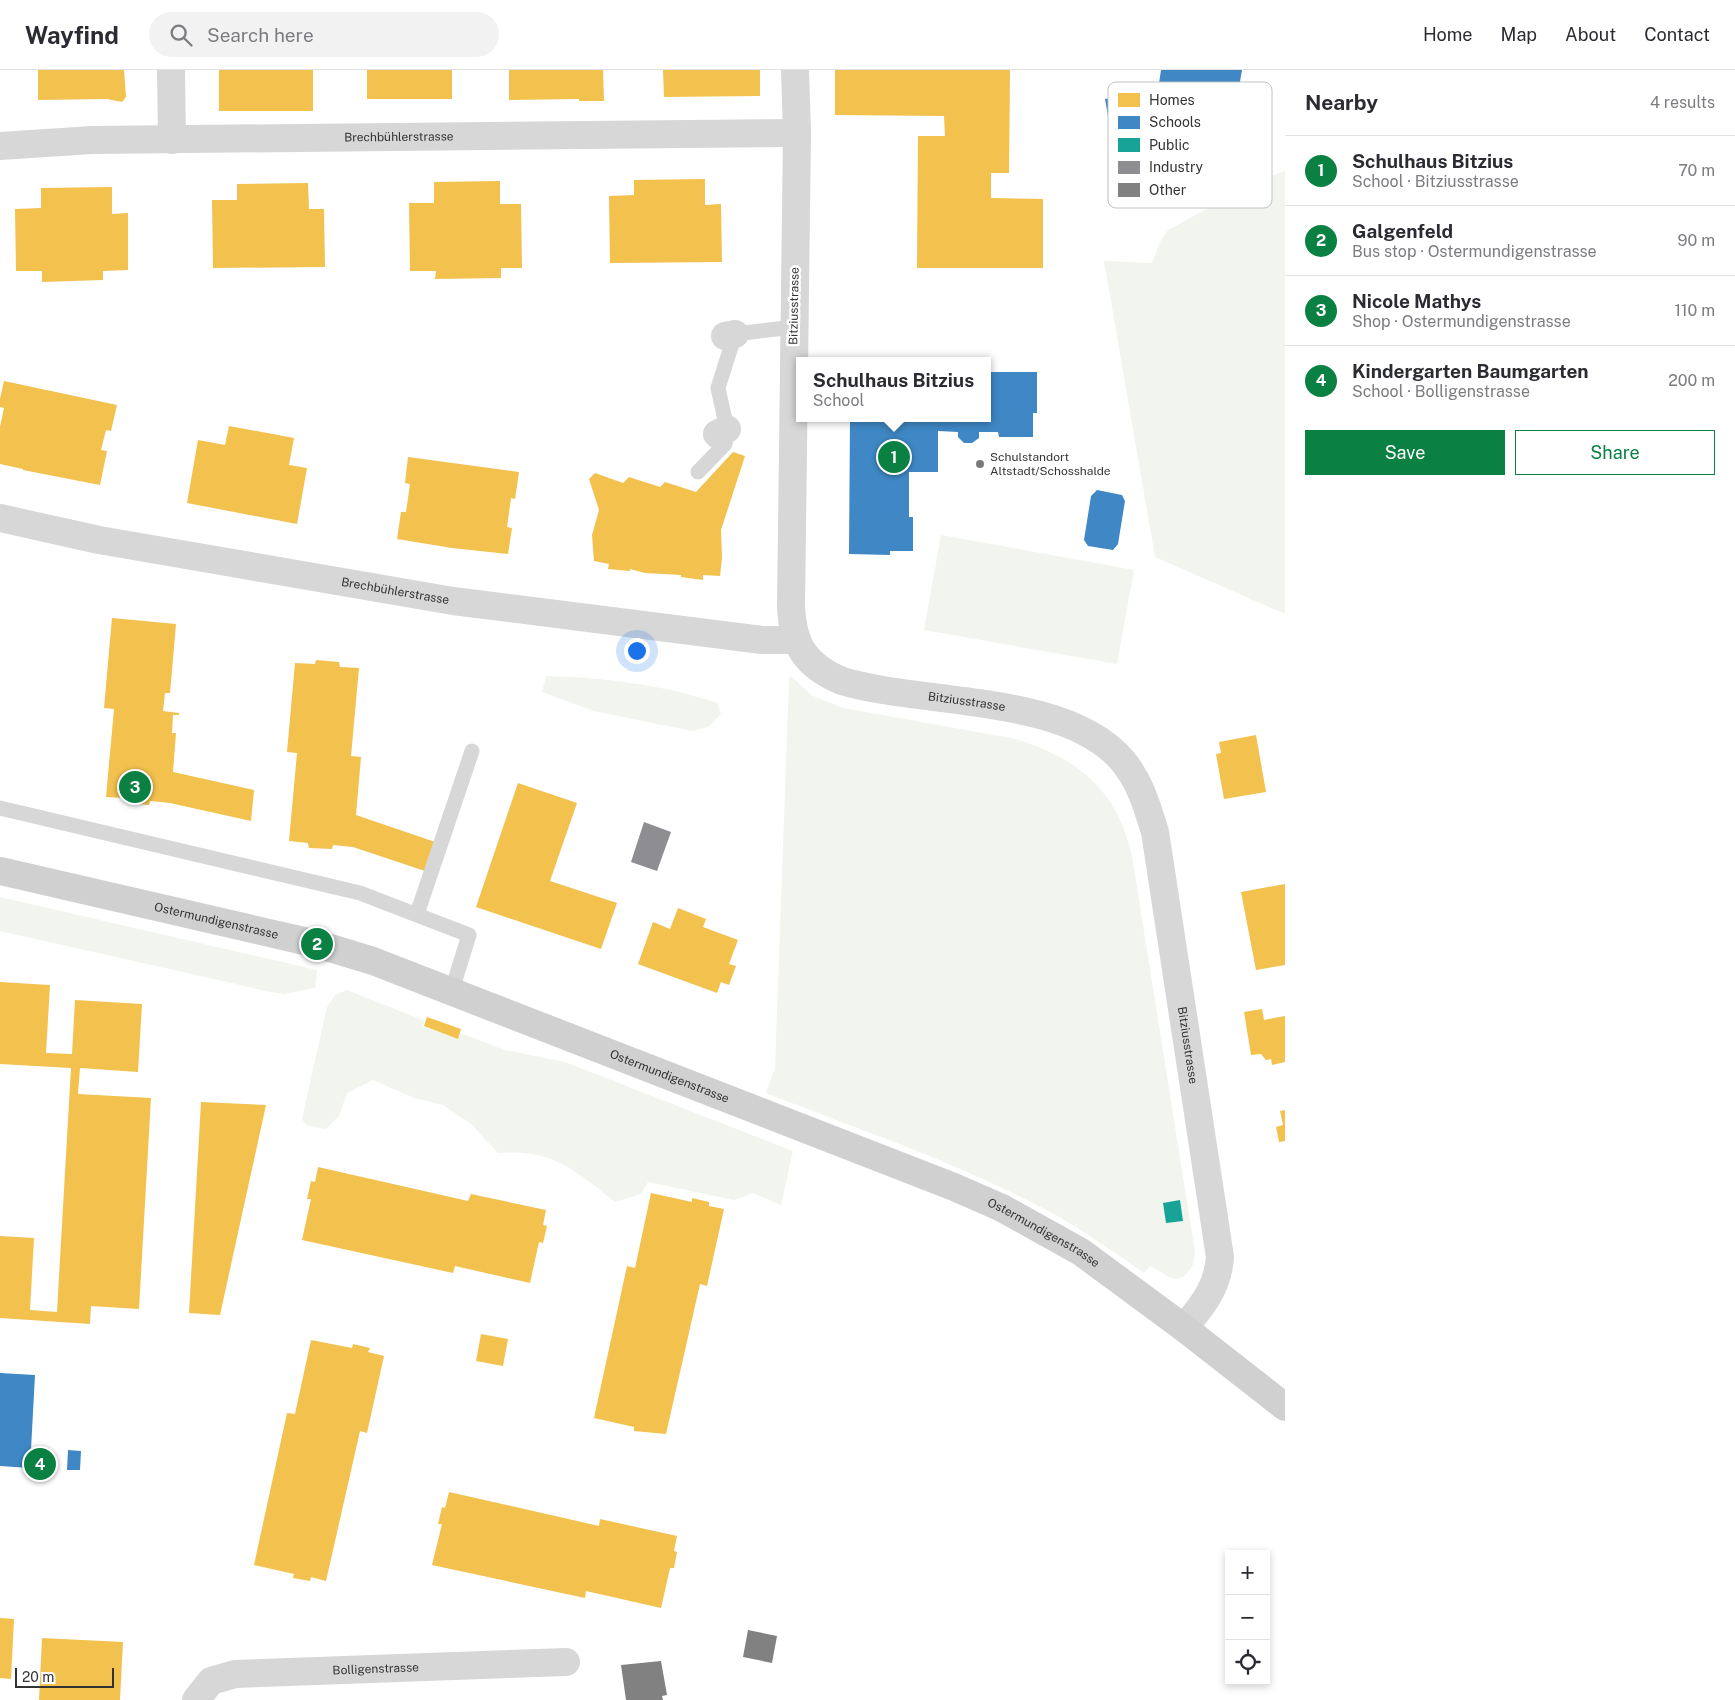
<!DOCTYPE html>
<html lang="en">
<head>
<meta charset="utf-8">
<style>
	:root { --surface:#fff; --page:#f2f2f3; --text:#2b2b33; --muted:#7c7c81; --line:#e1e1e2; --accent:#0b8043 }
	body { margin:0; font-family:"Public Sans",sans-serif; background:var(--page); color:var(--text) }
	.controls { position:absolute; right:15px; bottom:15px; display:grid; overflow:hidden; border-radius:0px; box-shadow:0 2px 8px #0003 }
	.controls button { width:45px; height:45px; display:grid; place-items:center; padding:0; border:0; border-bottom:1px solid var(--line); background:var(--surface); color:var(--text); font:25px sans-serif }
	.scale { position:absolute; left:15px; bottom:12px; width:99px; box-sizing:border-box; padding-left:5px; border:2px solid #333; border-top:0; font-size:14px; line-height:18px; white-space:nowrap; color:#333; -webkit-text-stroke:4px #fff; paint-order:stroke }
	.you { position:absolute; left:636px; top:580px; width:18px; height:18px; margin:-12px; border:4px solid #fff; border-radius:50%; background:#1a73e8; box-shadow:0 0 0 8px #1a73e833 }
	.badge { display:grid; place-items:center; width:32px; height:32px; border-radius:50%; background:var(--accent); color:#fff; font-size:16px; font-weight:700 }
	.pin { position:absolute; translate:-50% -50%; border:2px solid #fff; box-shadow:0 1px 5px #0006 }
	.popup { position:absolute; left:796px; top:287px; width:195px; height:65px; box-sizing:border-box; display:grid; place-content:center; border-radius:0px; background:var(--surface); filter:drop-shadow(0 1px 4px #0005); font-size:16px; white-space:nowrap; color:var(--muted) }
	.popup b { font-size:19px; color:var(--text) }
	.popup::after { content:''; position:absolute; left:50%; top:100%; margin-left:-10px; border:10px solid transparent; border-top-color:var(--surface) }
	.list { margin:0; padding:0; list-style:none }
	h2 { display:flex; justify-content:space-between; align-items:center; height:65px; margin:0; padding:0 20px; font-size:21px }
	h2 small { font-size:16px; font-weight:400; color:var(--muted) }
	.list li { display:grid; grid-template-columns:32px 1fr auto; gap:15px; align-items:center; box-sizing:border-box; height:70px; padding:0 20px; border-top:1px solid var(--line) }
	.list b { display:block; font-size:19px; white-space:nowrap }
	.list p { margin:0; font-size:16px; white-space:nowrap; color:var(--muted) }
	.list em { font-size:16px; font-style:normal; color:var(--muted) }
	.actions { display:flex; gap:10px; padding:15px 20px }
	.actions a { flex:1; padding:11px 0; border:1px solid var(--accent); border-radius:0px; text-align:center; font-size:18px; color:var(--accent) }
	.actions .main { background:var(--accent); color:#fff }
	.icon { flex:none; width:28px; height:28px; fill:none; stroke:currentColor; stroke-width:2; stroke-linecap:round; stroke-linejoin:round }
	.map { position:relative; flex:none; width:1285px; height:1630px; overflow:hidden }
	header { display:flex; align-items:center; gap:30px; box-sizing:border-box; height:70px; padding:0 25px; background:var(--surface); border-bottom:1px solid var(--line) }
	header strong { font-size:24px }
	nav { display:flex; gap:28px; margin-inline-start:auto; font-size:18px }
	.search { width:350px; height:45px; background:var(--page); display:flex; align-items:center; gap:12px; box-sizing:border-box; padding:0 18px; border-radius:28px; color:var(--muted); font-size:19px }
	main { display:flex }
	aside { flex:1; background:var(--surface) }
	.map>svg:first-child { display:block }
</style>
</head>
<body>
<header>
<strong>Wayfind</strong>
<div class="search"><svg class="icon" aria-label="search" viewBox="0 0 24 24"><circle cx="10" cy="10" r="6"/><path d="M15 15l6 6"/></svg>Search here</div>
<nav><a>Home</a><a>Map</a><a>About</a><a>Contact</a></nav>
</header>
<main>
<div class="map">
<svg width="1285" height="1630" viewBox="0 0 1285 1630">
	<rect width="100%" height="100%" fill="#fff"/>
	<path fill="#f1f5ed" d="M1285,101V544L1155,487L1104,191L1152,193L1161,170L1168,160L1258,111Z
		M941,465L1134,500L1117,594L924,560Z
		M546,606C605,608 661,614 717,633L721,644L708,657L692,661L594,641L542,622Z
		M791,606L811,625L843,638L1016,669C1079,689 1117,720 1132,786L1195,1182L1193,1195L1184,1207L1173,1209L1150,1196L1144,1203C1114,1182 1084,1161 1052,1143C962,1094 862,1061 766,1023L775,998L789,609Z
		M0,827L317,900L315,918L284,924L271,922L0,861Z
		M347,920L425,951L423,956L458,969L460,963L505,980L565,992L793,1081L781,1135L753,1123L734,1130L648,1112L641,1124L615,1132C574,1100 554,1079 498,1083L471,1054L443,1035L414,1028L373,1010L347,1023L339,1046L326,1059L306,1055L302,1049L327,937L335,925Z"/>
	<path fill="#f2c14e" d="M38,0H124L126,27L122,32L107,29L38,30Z
		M219,0H313V41H219Z
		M367,0H452V29H367Z
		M509,0H603L604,31H579V29L509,30Z
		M663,0H760V26L664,27Z
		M835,0H1010L1009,103H991V128L1043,129V198H917L918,66H945L944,46L835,45Z
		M705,109V135L721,134L722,192L610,193L609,126L634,125V110Z
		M500,111V134H521L522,198H501V208L435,209L436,201H410L409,133H434V112Z
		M308,113L309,139H324L325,197L213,198L212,130H237V114Z
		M112,117V144L128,143V200L103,201V210L42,212V201H16L15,139L41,138V118Z
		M4,311L117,335L111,361L106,360L101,380L107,381L100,415L23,400V399L0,394V357L4,338L0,337V329Z
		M229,356L294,368L289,395L307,398L297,454L187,433L198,370L225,375Z
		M733,382L745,386L721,460L722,488L720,506L703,505V510L681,507V505L645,503L630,499V501L608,499L609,494L594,491L592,465L599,440L589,409L595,403L623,413L629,407L660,417L665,412L696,422Z
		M408,387L519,402L515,429L511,428L507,457L512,458L508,484L452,478L397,469L401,442H406L410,414L405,413Z
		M112,548L176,554L170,623H165L163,641L179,643V645H173L172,663H176L173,702L254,720L251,751L170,733L150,731L149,735L137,734L126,733L125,728L106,727L114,639L104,638Z
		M316,590L339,592L340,597L359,598L351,686L361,687L356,745L438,773L428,802L353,777L333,775L332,779L309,778L308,773L289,771L297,683L287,682L295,593L315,594Z
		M1256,665L1266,722L1224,729L1216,684L1221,683L1219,672Z
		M518,713L577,733L550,811L617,833L601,879L476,837Z
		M1285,814V895L1256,900L1241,822Z
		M678,838L706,849L703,857L738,870L729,894L736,896L729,915L721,912L717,923L638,894L653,852L670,859Z
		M0,912L50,915L46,983L72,984L75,930L142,934L138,1002L80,998L78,1024L151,1028L139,1239L91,1236L90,1254L0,1248V1166L34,1168L30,1240L57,1242L71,998L0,994Z
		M1262,939L1264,950L1285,946V992L1272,995L1271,989L1266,990L1261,984L1251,985L1244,942Z
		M427,947L461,959L458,969L424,956Z
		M201,1032L266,1035L220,1245L189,1243Z
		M1285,1040V1071L1279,1072L1276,1057L1283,1055L1280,1041Z
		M318,1097L468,1131L471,1124L546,1140L543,1155L547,1156L543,1173L539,1172L530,1213L455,1196L453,1203L302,1170L311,1129H307L311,1111L315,1112Z
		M651,1123L692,1132V1128L709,1132V1136L724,1139L707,1216L700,1214L666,1364L634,1361V1357L594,1348L627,1196L635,1198Z
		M481,1264L508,1269L503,1296L476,1291Z
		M311,1270L352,1278L353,1274L370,1278L368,1282L384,1286L367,1363L360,1361L326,1511L311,1507L310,1511L293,1508L294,1504L254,1495L287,1343L295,1344Z
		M449,1422L599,1456L600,1449L677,1466L674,1481L677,1482L674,1498H670L661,1538L586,1521L585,1528L432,1495L442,1454H438L442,1437L445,1438Z
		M0,1548L14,1549L11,1609L0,1608Z
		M42,1568L123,1572L120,1630H39Z"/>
	<path fill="#3f88c5" d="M1161,0H1242L1232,58L1186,51L1194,95L1119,109L1105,29L1158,20Z
		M988,302H1037V343H1033V367H999L998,362H979V368L972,373H964L958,367V362L938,361V402H909V447H913V481H890V485L849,484L850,348H988Z
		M1097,420L1122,425L1125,431L1118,474L1113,480L1088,476L1084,470L1091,426Z
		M0,1303L35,1305L30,1398L0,1396Z
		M68,1380L81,1381L80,1400H67Z"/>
	<path fill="#17a398" d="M1180,1130L1183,1151L1166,1153L1163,1133Z"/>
	<path fill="#8d8d92" d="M644,752L671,762L657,801L631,792Z"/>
	<path fill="#818181" d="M748,1560L777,1566L772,1593L743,1587Z
		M661,1591L667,1625L662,1626L663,1630H626L621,1595Z"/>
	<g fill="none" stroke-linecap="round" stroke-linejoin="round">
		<path stroke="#d7d7d7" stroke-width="15" d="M698,402L725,374L727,359L718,318L735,264L794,257
			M0,738L360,823L469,865L452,920
			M417,844L472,681"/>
		<g stroke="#d7d7d7" stroke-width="28">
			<path d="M171,0L172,70"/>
			<path id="s1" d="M795,0L797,63L791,537C793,576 806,596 842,611C922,635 1065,624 1122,690C1140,711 1147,736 1155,762L1220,1187C1218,1217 1203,1235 1184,1258"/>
			<path id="s2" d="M0,76L92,70L797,63"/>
			<path d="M725,266L735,264"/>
			<path d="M717,364L727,359"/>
			<path id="s3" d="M0,448L99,470L453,531L762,570H796"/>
			<path id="s4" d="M196,1630L211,1611L235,1604L566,1592"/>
		</g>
		<path stroke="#d0d0d0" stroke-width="28" id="s5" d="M0,801L317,874L373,891L954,1117L1002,1138L1081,1182L1184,1258L1285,1337"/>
	</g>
	<circle fill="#7a7a7a" stroke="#fff" stroke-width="2" cx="980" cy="394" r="5"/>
	<g text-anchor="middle" stroke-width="5" stroke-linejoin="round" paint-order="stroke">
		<g font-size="12" fill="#333" stroke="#fff">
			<text dy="4" stroke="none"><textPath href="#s2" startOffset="399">Brechbühlerstrasse</textPath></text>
			<text transform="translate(794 236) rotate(-89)" y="4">Bitziusstrasse</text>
			<text dy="4" stroke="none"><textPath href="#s3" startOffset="402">Brechbühlerstrasse</textPath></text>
			<text dy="4" stroke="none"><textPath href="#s1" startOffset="760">Bitziusstrasse</textPath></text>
			<text dy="4" stroke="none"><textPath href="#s5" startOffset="222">Ostermundigenstrasse</textPath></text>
			<text dy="4" stroke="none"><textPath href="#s1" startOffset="1225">Bitziusstrasse</textPath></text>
			<text dy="4" stroke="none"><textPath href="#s5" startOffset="702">Ostermundigenstrasse</textPath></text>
			<text dy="4" stroke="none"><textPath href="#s5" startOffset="1108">Ostermundigenstrasse</textPath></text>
			<text dy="4" stroke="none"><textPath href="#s4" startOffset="190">Bolligenstrasse</textPath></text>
		</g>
		<g font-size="12" fill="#333" stroke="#fff" text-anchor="start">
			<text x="990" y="391">Schulstandort<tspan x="990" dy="14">Altstadt/Schosshalde</tspan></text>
		</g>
	</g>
	<rect x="1108" y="12" width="164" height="126" rx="8" fill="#fff" stroke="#c2c2c2" stroke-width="1"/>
	<rect x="1118" y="23" width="22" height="14" fill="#f2c14e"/>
	<rect x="1118" y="46" width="22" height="13" fill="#3f88c5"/>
	<rect x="1118" y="68" width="22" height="14" fill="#17a398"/>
	<rect x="1118" y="91" width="22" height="13" fill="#8d8d92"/>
	<rect x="1118" y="113" width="22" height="14" fill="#818181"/>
	<g font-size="14" fill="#333">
		<text x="1149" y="35">Homes</text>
		<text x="1149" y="57">Schools</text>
		<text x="1149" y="80">Public</text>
		<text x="1149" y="102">Industry</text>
		<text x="1149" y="125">Other</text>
	</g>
</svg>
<div class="controls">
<button>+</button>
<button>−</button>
<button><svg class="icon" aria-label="locate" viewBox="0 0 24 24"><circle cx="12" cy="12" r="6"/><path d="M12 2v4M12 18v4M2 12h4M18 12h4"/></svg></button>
</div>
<div class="scale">20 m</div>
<div class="you"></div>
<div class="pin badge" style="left:894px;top:387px">1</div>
<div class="popup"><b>Schulhaus Bitzius</b>School</div>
<div class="pin badge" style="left:317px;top:874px">2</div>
<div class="pin badge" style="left:135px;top:717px">3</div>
<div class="pin badge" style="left:40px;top:1394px">4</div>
</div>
<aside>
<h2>Nearby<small>4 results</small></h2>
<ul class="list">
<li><span class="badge">1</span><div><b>Schulhaus Bitzius</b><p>School · Bitziusstrasse</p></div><em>70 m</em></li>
<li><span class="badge">2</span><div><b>Galgenfeld</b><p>Bus stop · Ostermundigenstrasse</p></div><em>90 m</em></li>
<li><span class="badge">3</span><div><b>Nicole Mathys</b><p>Shop · Ostermundigenstrasse</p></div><em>110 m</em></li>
<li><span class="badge">4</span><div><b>Kindergarten Baumgarten</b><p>School · Bolligenstrasse</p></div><em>200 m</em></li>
</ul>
<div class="actions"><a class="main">Save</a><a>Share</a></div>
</aside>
</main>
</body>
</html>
